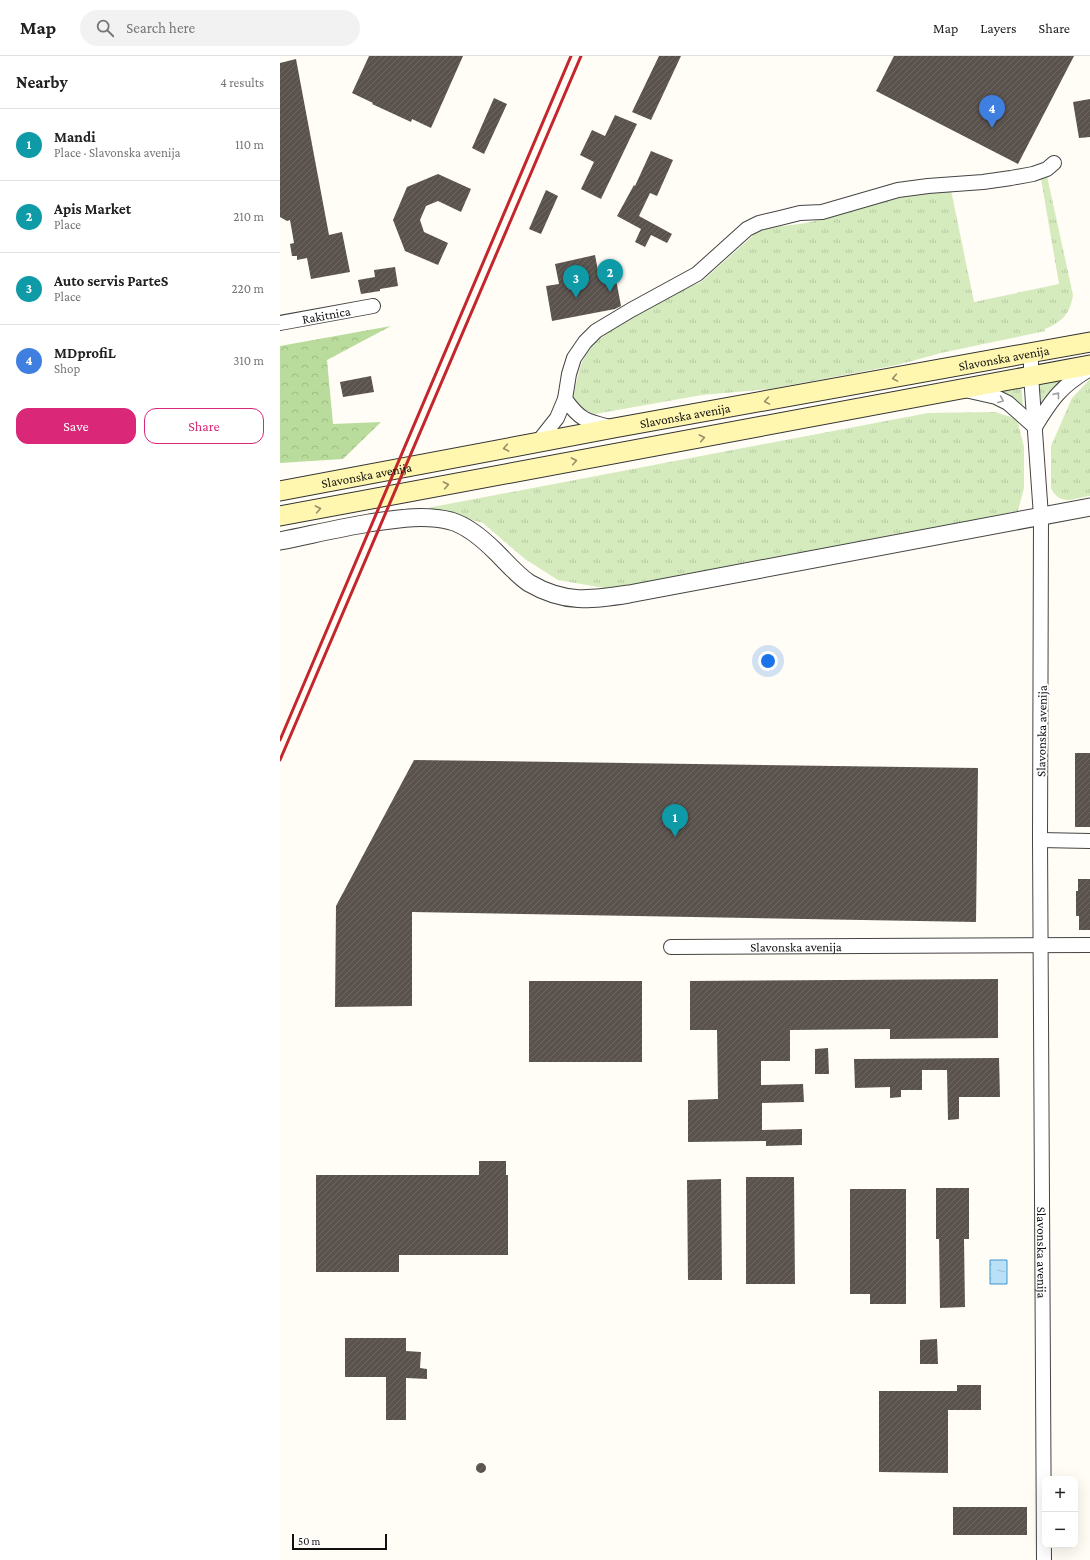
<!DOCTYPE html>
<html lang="en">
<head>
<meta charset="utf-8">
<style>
	:root { --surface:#fff; --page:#f2f2f2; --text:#222; --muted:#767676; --line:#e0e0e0; --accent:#db2777 }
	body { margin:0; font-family:"Crimson Pro",serif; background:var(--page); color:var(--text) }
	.controls { position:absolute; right:12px; bottom:12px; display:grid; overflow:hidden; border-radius:8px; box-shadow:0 4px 16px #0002 }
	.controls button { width:36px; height:36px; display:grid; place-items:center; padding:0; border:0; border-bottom:1px solid var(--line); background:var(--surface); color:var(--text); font:20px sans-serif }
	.scale { position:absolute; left:12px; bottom:10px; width:95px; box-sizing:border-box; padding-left:4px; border:2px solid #111; border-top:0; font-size:11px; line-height:14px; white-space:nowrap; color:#111; -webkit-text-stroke:3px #fff; paint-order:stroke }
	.you { position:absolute; left:488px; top:605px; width:14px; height:14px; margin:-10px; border:3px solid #fff; border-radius:50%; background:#1a73e8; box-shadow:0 0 0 6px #1a73e833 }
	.badge { display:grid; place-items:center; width:26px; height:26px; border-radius:50%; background:var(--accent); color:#fff; font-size:13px; font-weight:700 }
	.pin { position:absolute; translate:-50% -33px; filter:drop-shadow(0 1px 2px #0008) }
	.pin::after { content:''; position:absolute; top:21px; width:14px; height:12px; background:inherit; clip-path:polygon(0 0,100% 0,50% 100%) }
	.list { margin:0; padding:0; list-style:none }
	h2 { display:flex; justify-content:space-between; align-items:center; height:52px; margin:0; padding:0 16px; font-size:17px }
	h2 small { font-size:13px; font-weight:400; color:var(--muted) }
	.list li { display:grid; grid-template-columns:26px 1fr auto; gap:12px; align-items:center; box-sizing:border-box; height:72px; padding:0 16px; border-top:1px solid var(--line) }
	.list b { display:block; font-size:15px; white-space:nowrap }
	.list p { margin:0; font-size:13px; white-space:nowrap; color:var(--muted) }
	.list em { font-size:13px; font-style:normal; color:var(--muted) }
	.actions { display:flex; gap:8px; padding:12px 16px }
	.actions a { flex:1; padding:9px 0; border:1px solid var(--accent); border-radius:12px; text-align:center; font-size:14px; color:var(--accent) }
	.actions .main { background:var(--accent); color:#fff }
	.icon { flex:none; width:22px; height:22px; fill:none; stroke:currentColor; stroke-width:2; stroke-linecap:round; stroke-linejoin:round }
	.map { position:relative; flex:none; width:810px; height:1504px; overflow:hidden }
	header { display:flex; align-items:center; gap:24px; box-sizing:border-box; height:56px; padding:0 20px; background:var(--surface); border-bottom:1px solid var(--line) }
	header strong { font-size:19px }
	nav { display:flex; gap:22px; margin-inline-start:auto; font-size:14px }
	.search { width:280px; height:36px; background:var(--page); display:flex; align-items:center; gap:10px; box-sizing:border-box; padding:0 14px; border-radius:22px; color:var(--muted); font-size:15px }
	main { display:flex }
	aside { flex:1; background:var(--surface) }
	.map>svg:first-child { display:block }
</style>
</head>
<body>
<header>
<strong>Map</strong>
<div class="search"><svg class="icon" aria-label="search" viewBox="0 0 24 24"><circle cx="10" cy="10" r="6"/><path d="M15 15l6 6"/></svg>Search here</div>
<nav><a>Map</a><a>Layers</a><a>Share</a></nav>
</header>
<main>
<aside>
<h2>Nearby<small>4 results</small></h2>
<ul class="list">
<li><span class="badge" style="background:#0f9aa8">1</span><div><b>Mandi</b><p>Place · Slavonska avenija</p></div><em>110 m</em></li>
<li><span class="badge" style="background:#0f9aa8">2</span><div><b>Apis Market</b><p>Place</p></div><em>210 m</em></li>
<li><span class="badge" style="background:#0f9aa8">3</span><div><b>Auto servis ParteS</b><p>Place</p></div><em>220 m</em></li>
<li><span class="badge" style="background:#3f7fe0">4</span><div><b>MDprofiL</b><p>Shop</p></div><em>310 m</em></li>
</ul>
<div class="actions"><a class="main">Save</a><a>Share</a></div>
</aside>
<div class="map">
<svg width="810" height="1504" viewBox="0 0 810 1504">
	<defs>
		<pattern id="grass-tufts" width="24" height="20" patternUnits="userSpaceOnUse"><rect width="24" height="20" fill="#d5ebbd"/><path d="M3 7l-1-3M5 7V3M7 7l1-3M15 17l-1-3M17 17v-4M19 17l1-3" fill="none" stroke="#b6c8a1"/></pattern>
		<pattern id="forest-crowns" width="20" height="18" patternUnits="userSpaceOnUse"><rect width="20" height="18" fill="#b9dc9c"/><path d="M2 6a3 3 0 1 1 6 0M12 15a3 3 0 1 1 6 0" fill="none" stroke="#9ebc85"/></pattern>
		<pattern id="water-ripples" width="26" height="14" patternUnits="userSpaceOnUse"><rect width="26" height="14" fill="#b9e0f7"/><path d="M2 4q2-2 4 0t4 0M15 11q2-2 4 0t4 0" fill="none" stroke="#9ebfd3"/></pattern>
		<pattern id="building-hatch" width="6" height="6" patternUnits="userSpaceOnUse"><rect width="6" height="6" fill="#5a524d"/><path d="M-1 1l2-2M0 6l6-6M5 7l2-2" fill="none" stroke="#6d6662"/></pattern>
	</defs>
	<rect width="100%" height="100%" fill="#fffdf5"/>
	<path fill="url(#grass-tufts)" d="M767,120L793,239C790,258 782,266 765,273V275L661,297L617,309L490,333L422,339L315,358C297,352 290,347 296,328C299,316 301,304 309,294C327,271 391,236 420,227L477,176C500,167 526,171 549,160L623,141L671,134L694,246L779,228L761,123Z
		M782,323L763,347L761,346L759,324Z
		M810,323V440C794,442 780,451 771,432V390L792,342Z
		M741,329L743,348L741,350L718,338V332Z
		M715,356L737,363L744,391V432L738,455L342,535L278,524L245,503L203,467L147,452L648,357Z"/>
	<path fill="url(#forest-crowns)" d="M111,270L47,304L53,368L101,366L63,403L0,407V290Z"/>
	<path fill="url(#water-ripples)" stroke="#3f96cf" d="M710,1204H727V1228H710Z"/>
	<path fill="url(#building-hatch)" d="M89,0H183L151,72L132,63L131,66L92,48L93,47L72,37Z
		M379,0H401L371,64L352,56Z
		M614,0H794L738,108L596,35Z
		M16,3L49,179L62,176L70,216L31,223L27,202L17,204V200H12L10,188L14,187L10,164L7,165L0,161V7Z
		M214,42L227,48L204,98L192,92Z
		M810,43V81L799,82L793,46Z
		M335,59L357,68L321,143L301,133L314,106L300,99L312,74L325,80Z
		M371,95L393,104L377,140L370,137L359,160L392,178L387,187L371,179L365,191L355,186L361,173L337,160L354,129L355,130Z
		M158,118L191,133L181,156L158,145L146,150L140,164L144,176L168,187L158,209L125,195L113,164L127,131Z
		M266,134L278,140L261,178L249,173Z
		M315,199L319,220L335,218L341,250L335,253L272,265L266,230L279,228L275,208Z
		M115,211L118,230L100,233V235L81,238L78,224L95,221L94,214Z
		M91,320L94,336L63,341L60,326Z
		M795,697H810V771H795Z
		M134,704L698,712L696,866L132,856V950L55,951L56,850Z
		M798,823H810V874H799V860H796V835H798Z
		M718,923V982L610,983V973L510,974V1005H481V1029L523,1028L524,1046L482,1047V1074L522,1073V1089L486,1090V1085L408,1086V1044L438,1043L437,974H410V925Z
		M249,925H362V1006H249Z
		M548,992L549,1018H535V993Z
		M719,1002L720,1041H679V1063L668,1064L667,1014H642V1034H621V1041L610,1042V1031L575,1032L574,1003Z
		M199,1105H226V1119H228V1199H119V1216H36V1119H199Z
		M466,1121H514L515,1228H466Z
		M441,1123L442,1224H408L407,1124Z
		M656,1132H689V1183H684L685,1251L660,1252L659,1183H656Z
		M570,1133H626V1248H590V1238H570Z
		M65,1282H126V1295L141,1296L140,1312L147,1313V1323L126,1322V1364H106V1321H65Z
		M657,1283L658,1308H640V1284Z
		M677,1329H701V1354H668V1417L599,1416V1335H677Z
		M196 1412a5 5 0 1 1 10 0a5 5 0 1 1-10 0Z
		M673,1451H747V1479H673Z"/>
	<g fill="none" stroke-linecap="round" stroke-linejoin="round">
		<defs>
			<g id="minor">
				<path id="s1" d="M0,267L93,250"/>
				<path id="s2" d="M751,297V319L761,460L760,784L764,1504"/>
				<path d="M685,334L716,341L728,347L755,371"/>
				<path d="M285,343C300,364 306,365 330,371"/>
				<path d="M755,371C772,343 781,330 810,313"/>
				<path d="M258,386L277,362L285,343L289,318L294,302L305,286L316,275L351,254L417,218L467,173L479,167L500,162L520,157L542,156L618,134L648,130L703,126L731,122L753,118L767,113L774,107"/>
				<path d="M760,784L810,785"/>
				<path id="s3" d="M391,891L810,889"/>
			</g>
			<path id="tertiary" d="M0,485C30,479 59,472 89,467C116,463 144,458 171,465C188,470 203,483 216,496C226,506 237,519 249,527C285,548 311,544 349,538L810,451"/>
			<g id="secondary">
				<path id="s4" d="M0,435L334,372L810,286"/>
				<path d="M0,460L810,309"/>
			</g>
		</defs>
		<use href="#minor" stroke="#444" stroke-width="16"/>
		<use href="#tertiary" stroke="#444" stroke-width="19"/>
		<use href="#secondary" stroke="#333" stroke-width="21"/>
		<use href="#minor" stroke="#fff" stroke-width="14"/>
		<use href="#tertiary" stroke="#fff" stroke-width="17"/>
		<use href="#secondary" stroke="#fff6b0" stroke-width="19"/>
		<path stroke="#c4262e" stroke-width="3" d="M0,684L291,0
			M0,704L301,0"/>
	</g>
	<defs><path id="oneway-chevron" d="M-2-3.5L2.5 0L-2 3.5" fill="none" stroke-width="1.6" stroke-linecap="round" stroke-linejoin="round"/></defs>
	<g stroke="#948f68">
		<use href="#oneway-chevron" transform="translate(615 322) rotate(170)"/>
		<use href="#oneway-chevron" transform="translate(487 345) rotate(170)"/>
		<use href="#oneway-chevron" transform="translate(422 382) rotate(-11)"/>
		<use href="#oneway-chevron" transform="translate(226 392) rotate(169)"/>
		<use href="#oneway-chevron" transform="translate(294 405) rotate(-11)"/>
		<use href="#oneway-chevron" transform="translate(166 429) rotate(-11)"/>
		<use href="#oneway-chevron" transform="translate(38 453) rotate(-11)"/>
	</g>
	<g stroke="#a0a0a0">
		<use href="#oneway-chevron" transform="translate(777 339) rotate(-51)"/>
		<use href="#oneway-chevron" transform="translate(721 344) rotate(23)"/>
	</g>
	<g text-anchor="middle" stroke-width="4" stroke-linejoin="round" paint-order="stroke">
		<g font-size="13" fill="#111" stroke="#fff">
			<text dy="5" stroke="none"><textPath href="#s1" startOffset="47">Rakitnica</textPath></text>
			<text dy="5" stroke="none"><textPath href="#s4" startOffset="736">Slavonska avenija</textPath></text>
			<text dy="5" stroke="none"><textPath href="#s4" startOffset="412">Slavonska avenija</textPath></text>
			<text dy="5" stroke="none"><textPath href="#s4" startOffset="88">Slavonska avenija</textPath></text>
			<text transform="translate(761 675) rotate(-89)" y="5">Slavonska avenija</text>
			<text dy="5" stroke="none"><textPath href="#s3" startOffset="125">Slavonska avenija</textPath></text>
			<text dy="5" stroke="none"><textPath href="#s2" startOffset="900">Slavonska avenija</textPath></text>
		</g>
	</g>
</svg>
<div class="controls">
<button>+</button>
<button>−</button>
</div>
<div class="scale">50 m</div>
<div class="you"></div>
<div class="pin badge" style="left:395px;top:781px;background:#0f9aa8">1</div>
<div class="pin badge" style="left:330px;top:236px;background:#0f9aa8">2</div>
<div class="pin badge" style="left:296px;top:242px;background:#0f9aa8">3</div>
<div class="pin badge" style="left:712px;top:72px;background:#3f7fe0">4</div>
</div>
</main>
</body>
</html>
